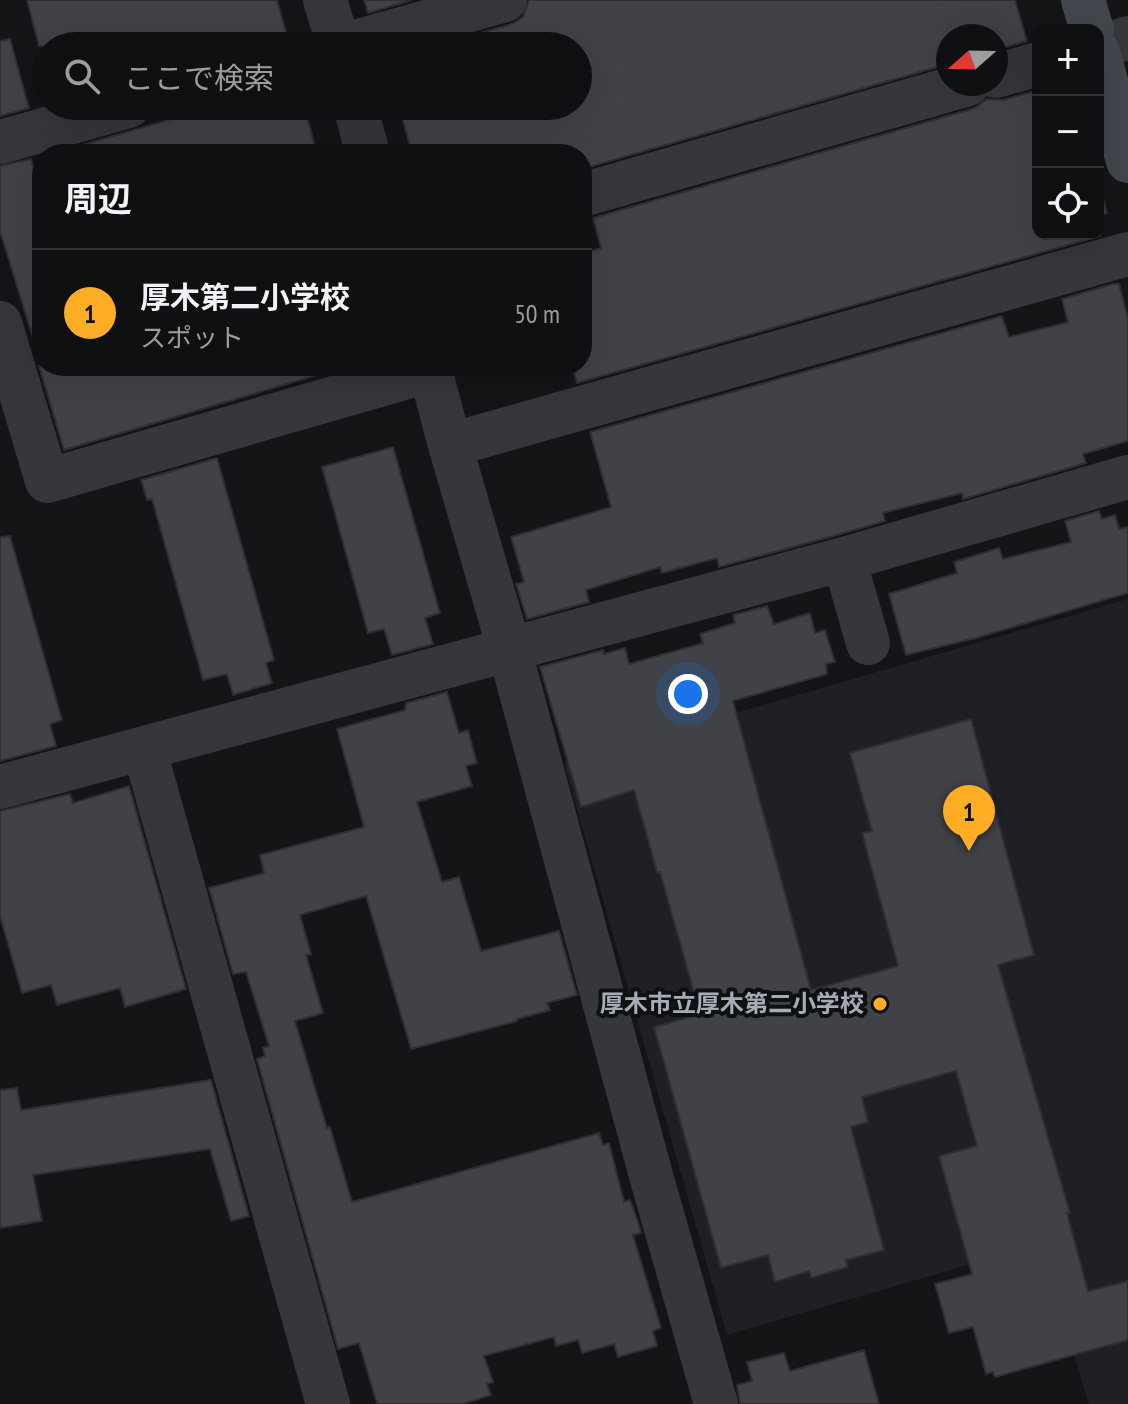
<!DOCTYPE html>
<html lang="ja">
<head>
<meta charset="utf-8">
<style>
	:root { --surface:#0f1011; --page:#18191a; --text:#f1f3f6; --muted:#9b9d9f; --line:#2f3031; --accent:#ffad24 }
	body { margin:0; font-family:"PT Sans Narrow","Noto Sans JP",sans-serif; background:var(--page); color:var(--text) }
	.controls { position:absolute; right:24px; top:24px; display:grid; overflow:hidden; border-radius:16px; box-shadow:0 8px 32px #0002 }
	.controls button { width:72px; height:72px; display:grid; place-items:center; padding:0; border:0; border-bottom:2px solid var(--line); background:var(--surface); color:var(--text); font:40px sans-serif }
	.compass { position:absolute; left:936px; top:24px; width:72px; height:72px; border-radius:50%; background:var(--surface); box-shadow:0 8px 32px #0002; rotate:250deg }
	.you { position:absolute; left:688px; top:694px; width:28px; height:28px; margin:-20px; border:6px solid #fff; border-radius:50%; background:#1a73e8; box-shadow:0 0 0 12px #1a73e833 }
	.badge { display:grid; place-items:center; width:52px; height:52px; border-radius:50%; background:var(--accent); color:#111; font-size:26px; font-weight:700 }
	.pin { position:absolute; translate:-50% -66px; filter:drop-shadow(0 2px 4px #0008) }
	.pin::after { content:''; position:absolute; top:42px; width:28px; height:24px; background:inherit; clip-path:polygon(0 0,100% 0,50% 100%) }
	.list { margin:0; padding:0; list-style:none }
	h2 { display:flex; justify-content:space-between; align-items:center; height:104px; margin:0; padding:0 32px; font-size:34px }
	h2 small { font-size:26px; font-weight:400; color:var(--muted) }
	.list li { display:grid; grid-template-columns:52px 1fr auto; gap:24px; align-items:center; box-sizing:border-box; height:128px; padding:0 32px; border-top:2px solid var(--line) }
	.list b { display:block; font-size:30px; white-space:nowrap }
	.list p { margin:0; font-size:26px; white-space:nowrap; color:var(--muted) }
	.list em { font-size:26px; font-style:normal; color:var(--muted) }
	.icon { flex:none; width:44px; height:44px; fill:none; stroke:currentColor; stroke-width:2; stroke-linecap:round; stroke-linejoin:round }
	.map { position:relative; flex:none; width:1128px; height:1404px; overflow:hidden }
	.search { position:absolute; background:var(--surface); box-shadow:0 8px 32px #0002; left:32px; top:32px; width:560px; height:88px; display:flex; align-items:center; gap:20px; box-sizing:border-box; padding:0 28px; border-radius:44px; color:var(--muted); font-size:30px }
	.panel { position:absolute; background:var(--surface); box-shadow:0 8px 32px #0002; left:32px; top:144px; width:560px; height:232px; border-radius:32px }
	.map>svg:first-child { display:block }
</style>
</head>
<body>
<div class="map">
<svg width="1128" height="1404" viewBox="0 0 1128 1404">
	<rect width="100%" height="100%" fill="#141517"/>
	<path fill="#202024" d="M1128,599V1404H1089L1040,1244L727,1335L564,763Z"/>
	<path fill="#404247" stroke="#2e2e33" stroke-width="2" d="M27,0H277L290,46H39Z
		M364,0H412L368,13Z
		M529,0H1015L1027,41L996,50V36H948V64L582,169V154H412L399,106H578V46H434L512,24L523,17Z
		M10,39L29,108L0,116V41Z
		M1038,90V234H1098V226L1100,236L577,383L572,366H582V254L601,248L593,218L975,108L987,99L1003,100Z
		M216,106H304L317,154H83L82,145Z
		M31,159L42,195V340L34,341L0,231V166Z
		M1098,180L1107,213L1098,216Z
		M1113,284H1119L1128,318V441L1083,454L1086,463L963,499L962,493L883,513L885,521L837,535L719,567L717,558L662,573L660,567L586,590L589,602L527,619L516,584L524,582L511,537L611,507L590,432L1002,316L1009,337L1068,322L1062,299Z
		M39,366H316L317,375L64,450Z
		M393,447L440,613L425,618L433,644L392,655L384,629L368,633L322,467Z
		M217,458L274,660L266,663L272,683L233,695L227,674L203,680L152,499L147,500L141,480Z
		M1099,511L1102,519L1115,515L1119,529L1128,527V593L976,638L906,655L889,594L957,573L954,562L999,548L1003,559L1071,542L1065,521Z
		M10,536L62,720L50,724L56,746L0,761V537Z
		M767,606L774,624L810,613L815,633L825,630L835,662L826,664L827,674L733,701L811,990L898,966L862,833L872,831L850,753L971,719L1034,955L998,965L1070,1213H1067L1088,1291L1128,1281V1340L995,1377L993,1372L986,1374L973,1327L949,1333L935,1284L972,1274L939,1156L977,1146L956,1071L862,1097L868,1122L851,1127L884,1250L846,1260L848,1267L811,1278L809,1271L775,1282L768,1255L721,1268L654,1027L700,1014L660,872H657L634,790L581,807L540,667L603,650L604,654L625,648L629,664L703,643L700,634L735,623L733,615Z
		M447,692L459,733L468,730L477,763L466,766L472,786L417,802L442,882L459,877L481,951L559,931L577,995L547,1003L550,1010L517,1019V1021L411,1049L366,896L300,915L311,954L306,955L323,1013L295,1021L327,1128L330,1127L352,1202L599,1133L603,1145L609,1143L624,1202L630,1200L638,1222L641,1233L633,1235L661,1328L653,1331L657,1346L618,1357L614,1344L582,1353L578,1340L556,1346L554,1337L484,1356L493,1382L487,1384L491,1395L463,1404H377L359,1343L338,1349L257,1059L265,1056L263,1048L269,1046L246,972L233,974L209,888L264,873L260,855L364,827L337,729L405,710L406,703Z
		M129,786L186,989L125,1007L120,988L57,1005L51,985L22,993L0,916V811L70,794L73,803Z
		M211,1080L249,1216L231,1221L210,1149L33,1175L42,1221L0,1228V1090L17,1088L21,1110Z
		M864,1350L879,1404H740L737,1385L752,1381L747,1362L784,1353L790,1371Z"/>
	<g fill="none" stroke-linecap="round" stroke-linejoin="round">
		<path stroke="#35373c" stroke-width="44" d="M325,0L339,46
			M341,46L505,0
			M1098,47L1128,38
			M996,76L1038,64
			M355,106L368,154
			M0,142L129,106
			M582,195L968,84
			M0,323L47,481L431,370
			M429,366L450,445L509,648L650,1172L716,1404
			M450,445L1128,254
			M844,559L868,643
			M144,748L328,1404
			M0,787L844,559L1128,477"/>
		<path stroke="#43464c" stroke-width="44" d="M1083,0L1092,30
			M1098,52L1128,161"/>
	</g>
	<circle fill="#ffad24" stroke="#0f1012" stroke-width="3" cx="880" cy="1004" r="8"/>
	<g text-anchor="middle" stroke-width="8" stroke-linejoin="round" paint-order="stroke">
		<g font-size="24" font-weight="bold" fill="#a5acb8" stroke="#0f1012" text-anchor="end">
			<text x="864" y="1012">厚木市立厚木第二小学校</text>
		</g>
	</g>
</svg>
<div class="controls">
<button>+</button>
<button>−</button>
<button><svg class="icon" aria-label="locate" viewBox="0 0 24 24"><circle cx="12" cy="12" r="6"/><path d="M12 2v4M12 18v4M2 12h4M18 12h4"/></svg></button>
</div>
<svg class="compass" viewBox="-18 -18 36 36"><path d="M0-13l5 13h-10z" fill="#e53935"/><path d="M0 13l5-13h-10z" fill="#9b9d9f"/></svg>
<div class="you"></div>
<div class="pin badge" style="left:969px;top:851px">1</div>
<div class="search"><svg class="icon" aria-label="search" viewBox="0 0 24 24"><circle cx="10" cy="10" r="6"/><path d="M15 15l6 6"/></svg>ここで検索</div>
<section class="panel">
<h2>周辺<small></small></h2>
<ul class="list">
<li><span class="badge">1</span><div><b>厚木第二小学校</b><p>スポット</p></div><em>50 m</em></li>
</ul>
</section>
</div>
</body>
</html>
